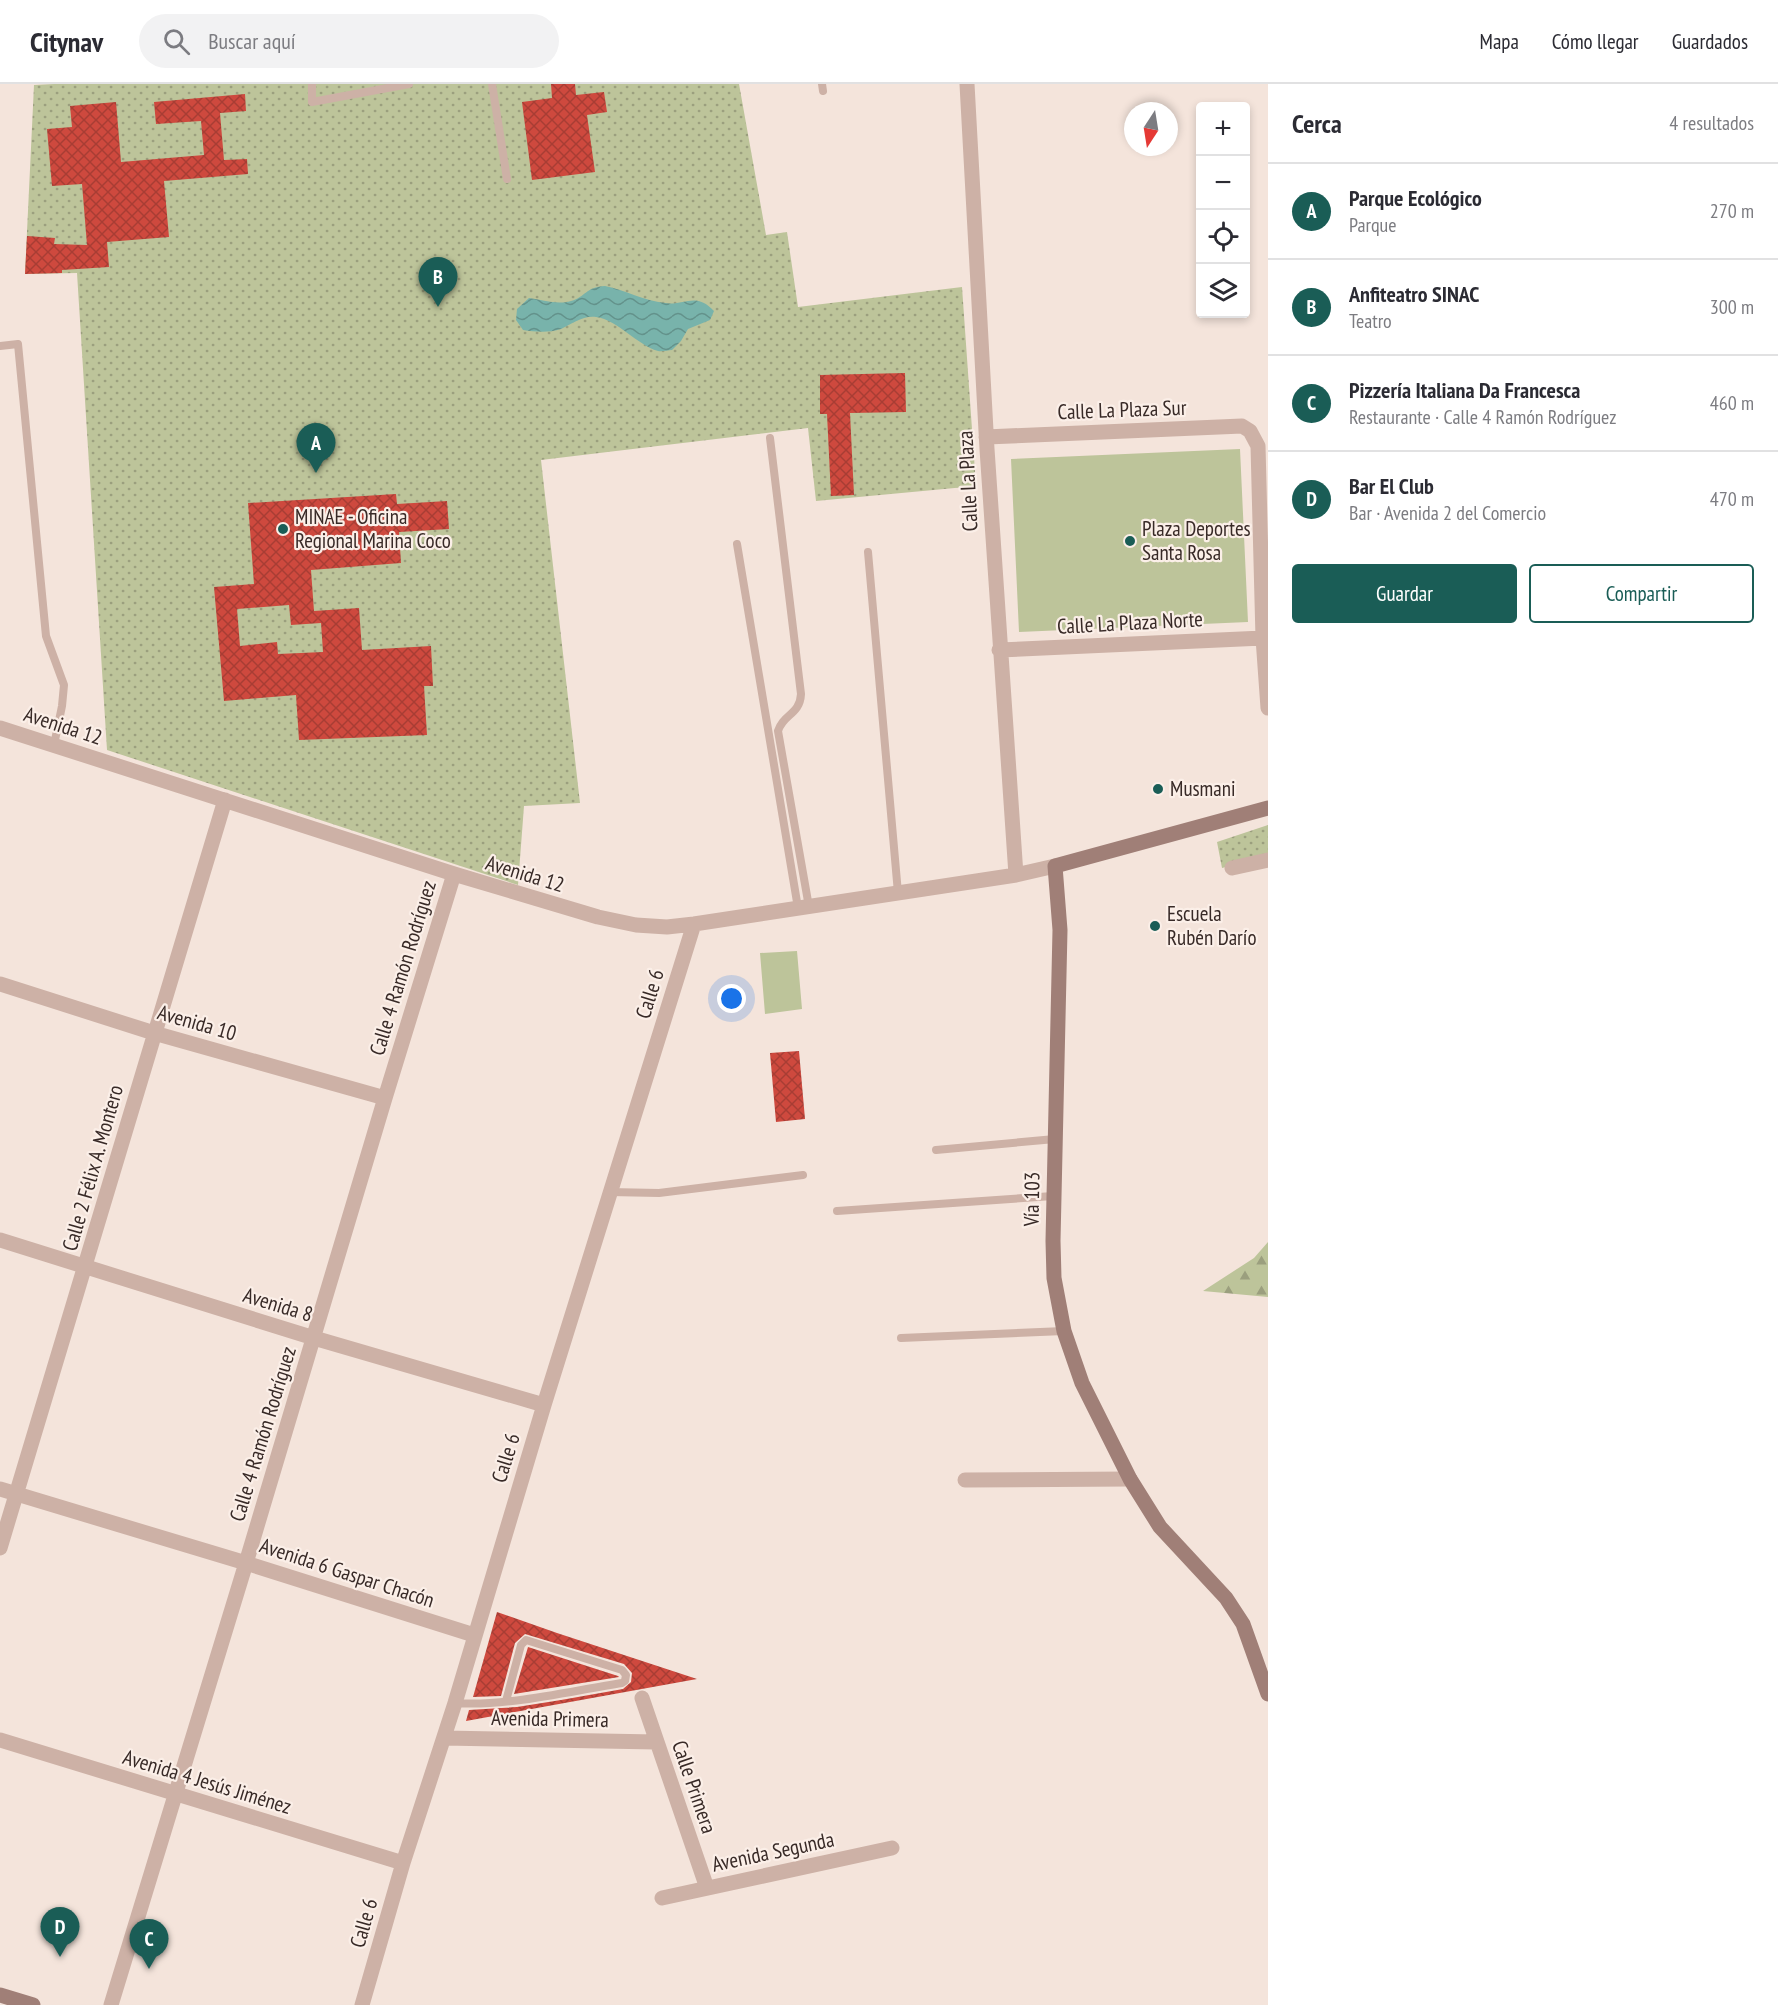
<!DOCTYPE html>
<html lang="es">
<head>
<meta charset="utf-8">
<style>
	:root { --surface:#fff; --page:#f2f2f3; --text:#2b2b33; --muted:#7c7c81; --line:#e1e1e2; --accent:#1a5d56 }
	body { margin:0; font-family:"PT Sans Narrow",sans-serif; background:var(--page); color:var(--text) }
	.controls { position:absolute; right:18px; top:18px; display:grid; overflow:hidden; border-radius:6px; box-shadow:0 3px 9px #0003 }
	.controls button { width:54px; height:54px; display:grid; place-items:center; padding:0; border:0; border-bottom:2px solid var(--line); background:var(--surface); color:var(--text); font:30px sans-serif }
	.compass { position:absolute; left:1124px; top:18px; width:54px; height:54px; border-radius:50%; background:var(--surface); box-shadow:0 3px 9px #0003; rotate:192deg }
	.you { position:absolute; left:732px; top:915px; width:21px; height:21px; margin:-15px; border:4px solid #fff; border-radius:50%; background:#1a73e8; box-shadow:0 0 0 9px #1a73e833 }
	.badge { display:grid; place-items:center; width:39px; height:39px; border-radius:50%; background:var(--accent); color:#fff; font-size:20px; font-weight:700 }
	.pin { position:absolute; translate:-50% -50px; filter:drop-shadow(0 2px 3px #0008) }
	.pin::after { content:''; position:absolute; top:32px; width:21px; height:18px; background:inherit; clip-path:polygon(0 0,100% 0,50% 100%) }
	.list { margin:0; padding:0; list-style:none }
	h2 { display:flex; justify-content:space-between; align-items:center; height:78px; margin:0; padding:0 24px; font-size:26px }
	h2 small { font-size:20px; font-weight:400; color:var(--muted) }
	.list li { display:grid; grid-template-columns:39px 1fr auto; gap:18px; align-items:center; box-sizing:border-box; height:96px; padding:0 24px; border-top:2px solid var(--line) }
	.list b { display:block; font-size:22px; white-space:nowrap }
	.list p { margin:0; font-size:20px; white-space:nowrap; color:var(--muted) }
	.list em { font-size:20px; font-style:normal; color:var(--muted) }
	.actions { display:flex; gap:12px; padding:18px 24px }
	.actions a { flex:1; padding:14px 0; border:2px solid var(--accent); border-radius:6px; text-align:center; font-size:21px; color:var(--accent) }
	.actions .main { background:var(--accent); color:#fff }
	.icon { flex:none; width:33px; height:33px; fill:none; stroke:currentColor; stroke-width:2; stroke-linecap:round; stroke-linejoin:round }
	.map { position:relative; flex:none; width:1268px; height:1921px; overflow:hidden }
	header { display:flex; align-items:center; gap:36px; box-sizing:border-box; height:84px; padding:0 30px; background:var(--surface); border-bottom:2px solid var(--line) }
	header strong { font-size:28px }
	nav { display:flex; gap:33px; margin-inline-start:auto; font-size:21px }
	.search { width:420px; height:54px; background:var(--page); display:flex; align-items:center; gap:15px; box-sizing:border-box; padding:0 21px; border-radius:33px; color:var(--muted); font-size:22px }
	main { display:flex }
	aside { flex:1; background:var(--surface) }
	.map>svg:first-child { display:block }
</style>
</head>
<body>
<header>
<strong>Citynav</strong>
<div class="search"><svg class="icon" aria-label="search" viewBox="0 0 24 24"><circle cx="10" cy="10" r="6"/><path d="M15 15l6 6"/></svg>Buscar aquí</div>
<nav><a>Mapa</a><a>Cómo llegar</a><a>Guardados</a></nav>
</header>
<main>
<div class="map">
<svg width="1268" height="1921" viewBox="0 0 1268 1921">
	<defs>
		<pattern id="forest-firs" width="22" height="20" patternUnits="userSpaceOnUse" patternTransform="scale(1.5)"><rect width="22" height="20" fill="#bdc49a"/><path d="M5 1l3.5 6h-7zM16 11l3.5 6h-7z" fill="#9b9f7e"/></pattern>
		<pattern id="park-dots" width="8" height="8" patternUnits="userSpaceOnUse" patternTransform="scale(1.5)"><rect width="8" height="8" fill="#bdc49a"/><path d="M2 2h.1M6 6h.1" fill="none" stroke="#9b9f7e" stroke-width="1.8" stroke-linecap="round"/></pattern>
		<pattern id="water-waves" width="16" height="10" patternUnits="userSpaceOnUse" patternTransform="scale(1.5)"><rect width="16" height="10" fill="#78b3ab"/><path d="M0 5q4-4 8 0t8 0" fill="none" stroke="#63928b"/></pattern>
		<pattern id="building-cross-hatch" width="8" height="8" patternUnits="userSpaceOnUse" patternTransform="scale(1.5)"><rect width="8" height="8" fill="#ce493e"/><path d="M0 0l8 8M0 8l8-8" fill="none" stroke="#a83d34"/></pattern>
	</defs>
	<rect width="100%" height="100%" fill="#f4e4db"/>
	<path fill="#bdc49a" d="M1240,365L1248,538L1019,548L1011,375Z
		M797,867L802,925L765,930L760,869Z"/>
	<path fill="url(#forest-firs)" d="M1268,1158V1213L1203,1207L1254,1174Z"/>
	<path fill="url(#park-dots)" d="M54,0H739L766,151L787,148L798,223L962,203L976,402L816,417L808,344L541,376L580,719L524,722L518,801L107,666L77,189L25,190L34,1Z
		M1268,741V772L1222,784L1217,758Z"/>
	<path fill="url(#water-waves)" d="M605,202C625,206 644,217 665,219C684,222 696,207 714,227L710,236L688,245L681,257L672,266C668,266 662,268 658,267C637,261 618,236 596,233C584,231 571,240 561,245C549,249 535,248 523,246L516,236L517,225L529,214C543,216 557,221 571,217C586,213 585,203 605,202Z"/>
	<path fill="url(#building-cross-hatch)" fill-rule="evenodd" d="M551,0H575L576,11L604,8L607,28L587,31L595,88L532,96L522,18L552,14Z
		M245,10L246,27L220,29L224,76L247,75L248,90L164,97L169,153L107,158L109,183L62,186V189L25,190L27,152L55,154L54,160L87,161L82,100L52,102L47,45L72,43L70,22L116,18L121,78L204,71L201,37L156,40L154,18Z
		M905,289L906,328L850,329L854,411L831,412L827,330H820V291Z
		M396,410L397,420L447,417L449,445L399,448L401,479L311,486L314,527L359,524L362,566L431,562L433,602H424L427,651L299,656L296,611L224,617L214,503L254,500L248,419ZM289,521L291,541L321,539L323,568L278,570L277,558L240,562L237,525Z
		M799,967L805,1035L776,1038L770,969Z
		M497,1528L557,1549L697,1595L466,1637L469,1626L517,1623L561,1616L623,1605L631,1598L632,1589L624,1580L525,1550L515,1559L501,1612L473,1613Z
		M528,1563L618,1592L619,1593L514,1610Z"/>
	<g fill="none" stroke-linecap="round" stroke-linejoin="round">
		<path stroke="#cdb1a6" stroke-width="8" d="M312,0V18L409,0
			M492,0L507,95
			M822,0L823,7
			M0,262L18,260L46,552L64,601L62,622L54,661
			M770,354L801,610C800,631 783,630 778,647L809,823
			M737,460L798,824
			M868,468L898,809
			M936,1066L1055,1055
			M609,1108L659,1109L803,1091
			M837,1127L1053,1112
			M901,1254L1064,1247
			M455,1619C506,1623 570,1607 622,1599L625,1597L626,1591L622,1586L526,1556L521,1561L506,1617"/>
		<path stroke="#cdb1a6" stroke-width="15" d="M967,0L987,365L1016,791
			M986,353L1242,342L1250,347L1258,362L1263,554L1268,624
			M999,566L1263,554
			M0,644L454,790L598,833L636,841L667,843L694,840L1016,791L1055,782
			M1232,784L1268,776
			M0,900L154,949L385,1014
			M0,1156L314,1254L544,1321
			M965,1396L1130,1395
			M0,1405L246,1479L474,1551
			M0,1464L225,716
			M642,1614L707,1804
			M444,1654L656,1658
			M0,1656L403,1779
			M662,1814L892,1764
			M111,1921L246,1479L385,1014L454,790
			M362,1921L403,1779L455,1619L544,1321L694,840"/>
		<path stroke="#a07f77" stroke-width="15" d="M1268,724L1055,782L1060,846L1053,1157L1054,1194L1064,1247L1082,1299L1130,1395L1160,1443L1226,1514L1243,1540L1268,1610
			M0,1911L33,1921"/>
	</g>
	<g fill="#1a5d56" stroke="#fbefe8" stroke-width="2">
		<circle cx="283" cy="445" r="6"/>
		<circle cx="1130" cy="457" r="6"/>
		<circle cx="1158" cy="705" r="6"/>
		<circle cx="1155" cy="842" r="6"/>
	</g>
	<g text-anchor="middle" stroke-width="4.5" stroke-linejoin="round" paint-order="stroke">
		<g font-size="21" fill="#382a27" stroke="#fbefe8">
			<text transform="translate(1122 326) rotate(-2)" y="7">Calle La Plaza Sur</text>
			<text transform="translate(968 397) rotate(-93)" y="7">Calle La Plaza</text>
			<text transform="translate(1130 539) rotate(-3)" y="7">Calle La Plaza Norte</text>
			<text transform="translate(63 642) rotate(18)" y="7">Avenida 12</text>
			<text transform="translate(525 790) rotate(17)" y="7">Avenida 12</text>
			<text transform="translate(403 884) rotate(-73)" y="7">Calle 4 Ramón Rodríguez</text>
			<text transform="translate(650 910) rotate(-73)" y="7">Calle 6</text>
			<text transform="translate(197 939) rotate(16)" y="7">Avenida 10</text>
			<text transform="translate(93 1084) rotate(-74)" y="7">Calle 2 Félix A. Montero</text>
			<text transform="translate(1032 1115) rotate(-89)" y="7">Vía 103</text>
			<text transform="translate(278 1221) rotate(17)" y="7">Avenida 8</text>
			<text transform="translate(263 1350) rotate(-73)" y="7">Calle 4 Ramón Rodríguez</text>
			<text transform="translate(506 1374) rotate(-73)" y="7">Calle 6</text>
			<text transform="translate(347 1489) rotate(18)" y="7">Avenida 6 Gaspar Chacón</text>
			<text transform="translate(550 1635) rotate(1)" y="7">Avenida Primera</text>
			<text transform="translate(207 1698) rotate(17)" y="7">Avenida 4 Jesús Jiménez</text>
			<text transform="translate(694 1703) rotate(71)" y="7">Calle Primera</text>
			<text transform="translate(773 1768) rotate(-12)" y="7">Avenida Segunda</text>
			<text transform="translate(364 1839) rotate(-74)" y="7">Calle 6</text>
		</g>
		<g font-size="21" fill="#382a27" stroke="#fbefe8" text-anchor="start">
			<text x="295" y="440">MINAE - Oficina<tspan x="295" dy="24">Regional Marina Coco</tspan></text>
			<text x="1142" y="452">Plaza Deportes<tspan x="1142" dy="24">Santa Rosa</tspan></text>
			<text x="1170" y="712">Musmani</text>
			<text x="1167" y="837">Escuela<tspan x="1167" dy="24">Rubén Darío</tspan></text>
		</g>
	</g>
</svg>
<div class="controls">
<button>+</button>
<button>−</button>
<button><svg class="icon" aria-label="locate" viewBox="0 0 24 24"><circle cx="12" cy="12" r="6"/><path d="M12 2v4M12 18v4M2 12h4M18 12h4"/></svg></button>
<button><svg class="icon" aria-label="layers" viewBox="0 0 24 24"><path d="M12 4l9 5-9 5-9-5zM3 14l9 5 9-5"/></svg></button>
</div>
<svg class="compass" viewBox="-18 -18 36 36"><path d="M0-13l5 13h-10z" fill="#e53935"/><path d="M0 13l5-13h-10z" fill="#7c7c81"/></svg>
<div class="you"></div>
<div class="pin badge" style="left:316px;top:389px">A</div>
<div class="pin badge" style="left:438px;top:223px">B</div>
<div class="pin badge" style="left:149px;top:1885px">C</div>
<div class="pin badge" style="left:60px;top:1873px">D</div>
</div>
<aside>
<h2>Cerca<small>4 resultados</small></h2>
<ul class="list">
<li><span class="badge">A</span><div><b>Parque Ecológico</b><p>Parque</p></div><em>270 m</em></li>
<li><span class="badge">B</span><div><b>Anfiteatro SINAC</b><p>Teatro</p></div><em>300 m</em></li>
<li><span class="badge">C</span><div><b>Pizzería Italiana Da Francesca</b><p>Restaurante · Calle 4 Ramón Rodríguez</p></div><em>460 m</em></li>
<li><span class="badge">D</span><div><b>Bar El Club</b><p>Bar · Avenida 2 del Comercio</p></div><em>470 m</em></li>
</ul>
<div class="actions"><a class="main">Guardar</a><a>Compartir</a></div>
</aside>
</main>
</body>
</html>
